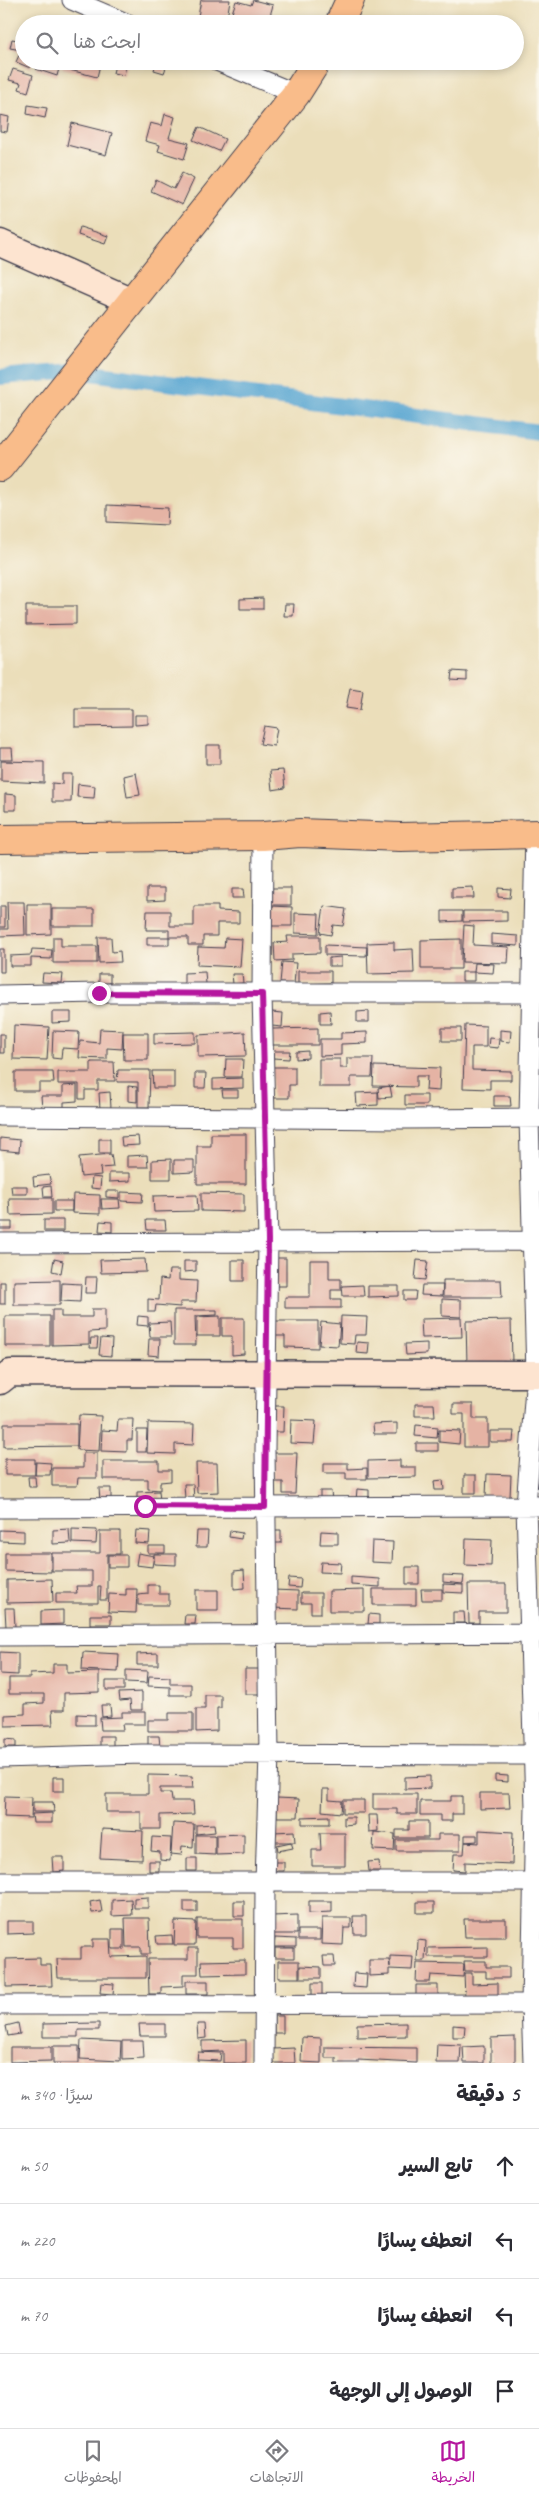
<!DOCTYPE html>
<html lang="ar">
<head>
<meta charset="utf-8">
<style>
	:root { --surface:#fff; --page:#f7f7f7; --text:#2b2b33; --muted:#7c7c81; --line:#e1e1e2; --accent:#b5179e }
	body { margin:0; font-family:Caveat,"Playpen Sans Arabic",sans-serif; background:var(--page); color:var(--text); direction:rtl }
	.stop { position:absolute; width:15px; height:15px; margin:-11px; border:4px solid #b5179e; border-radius:50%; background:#fff }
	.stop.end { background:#b5179e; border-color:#fff; box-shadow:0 1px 5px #0008 }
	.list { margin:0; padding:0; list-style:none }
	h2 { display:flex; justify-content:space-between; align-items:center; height:65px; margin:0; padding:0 20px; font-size:21px }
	h2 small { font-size:16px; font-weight:400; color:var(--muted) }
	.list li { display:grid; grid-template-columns:32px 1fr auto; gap:15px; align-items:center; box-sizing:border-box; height:75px; padding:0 20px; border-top:1px solid var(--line) }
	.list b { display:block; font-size:19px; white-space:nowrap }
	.list em { font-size:16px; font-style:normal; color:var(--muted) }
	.icon { flex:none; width:28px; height:28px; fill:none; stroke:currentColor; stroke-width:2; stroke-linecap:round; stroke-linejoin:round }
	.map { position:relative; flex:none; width:539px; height:2063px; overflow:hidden; direction:ltr }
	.search { position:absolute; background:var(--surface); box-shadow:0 2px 8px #0003; left:15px; right:15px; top:15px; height:55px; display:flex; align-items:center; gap:12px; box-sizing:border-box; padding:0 18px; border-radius:28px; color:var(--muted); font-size:19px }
	.sheet { height:365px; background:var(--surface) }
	nav { display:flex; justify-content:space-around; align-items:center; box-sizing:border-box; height:70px; border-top:1px solid var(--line); background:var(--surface); font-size:14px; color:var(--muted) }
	nav a { display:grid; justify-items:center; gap:2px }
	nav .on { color:var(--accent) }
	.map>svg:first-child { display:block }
</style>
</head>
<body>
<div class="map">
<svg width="539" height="2063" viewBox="0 0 539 2063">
	<rect width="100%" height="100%" fill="#fbf7ec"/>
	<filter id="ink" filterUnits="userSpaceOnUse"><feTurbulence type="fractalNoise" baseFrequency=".02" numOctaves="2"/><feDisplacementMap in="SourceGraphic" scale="10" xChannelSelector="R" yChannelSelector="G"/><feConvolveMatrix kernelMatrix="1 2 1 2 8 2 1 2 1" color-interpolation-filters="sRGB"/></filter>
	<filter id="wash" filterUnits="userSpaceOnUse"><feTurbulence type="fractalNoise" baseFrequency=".0096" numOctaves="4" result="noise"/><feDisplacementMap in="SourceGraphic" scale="20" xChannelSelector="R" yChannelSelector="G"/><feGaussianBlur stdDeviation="1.12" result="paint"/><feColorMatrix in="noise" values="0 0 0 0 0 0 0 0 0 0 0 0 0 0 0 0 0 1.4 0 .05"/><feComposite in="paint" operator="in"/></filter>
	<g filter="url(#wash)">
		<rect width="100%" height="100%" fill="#ebdeba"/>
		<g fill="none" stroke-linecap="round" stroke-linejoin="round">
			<path stroke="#57a5d1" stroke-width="16" d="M0,377L76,371L539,432"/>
		</g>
		<g id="blocks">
			<path fill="#e5b3a4" d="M201,0H230L226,24L197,22Z
				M253,0L273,5L268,23L232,13L236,1L251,5Z
				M12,39L22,41L21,50L10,48Z
				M24,44V61H33L30,68L16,62Z
				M38,61H61L57,76L36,69Z
				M64,61L80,62L101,61L97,77L62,68Z
				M116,61H127L124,75L113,73Z
				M157,61L168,62L164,73L154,70Z
				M13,69L33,75L28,92L19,89L21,83L9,80Z
				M28,105L47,108L45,118L27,114Z
				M165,114L175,117L169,138L189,143L184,159L158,151L160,145L145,141L150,123L162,126Z
				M0,115L9,117L7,132L0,131Z
				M72,123L112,133L106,155L67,145Z
				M199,127L225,139L219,151L193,140Z
				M182,173L194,179L182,205L151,191L156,180L174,189Z
				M80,227L108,236L105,244L78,235Z
				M107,505L168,508L167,525L107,522Z
				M263,598V609H240V599Z
				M285,604H294L293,616H284Z
				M26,606H76V624L26,625Z
				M452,671L467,672V681L451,680Z
				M350,688L363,690L360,710L346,708Z
				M75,709H132V726L75,727Z
				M135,715H148V724L135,725Z
				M264,726L277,728L274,746L260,744Z
				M206,745H220V764H206Z
				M0,748H12L13,760H0Z
				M1,761L44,762V783L1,781Z
				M283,770L285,788L272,790L270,771Z
				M136,773L140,795L127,797L124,776Z
				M62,774H72L71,802H52V783L62,784Z
				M78,784L95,786L94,798L77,797Z
				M5,794L16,795V810H5Z
				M473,887L474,898H452V888Z
				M147,888H165V900L147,901Z
				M271,888H291V905H272Z
				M498,888L511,889L510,898L498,897Z
				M232,889H243L244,898H232Z
				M7,902H24L25,935L0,936V929H8Z
				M27,904H51V934L27,935Z
				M0,906H5V927H0Z
				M194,906H218V911L239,912V923H217V936H203V945H188V937H169V945H147V937H169V930H146L147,911H170V926H194Z
				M272,906L292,907V926H271Z
				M324,906L346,909L343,926L333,925L331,935L320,933Z
				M52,909H94V926H52Z
				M442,911H462V921L442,922Z
				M463,911H507V921L463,922Z
				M295,913L319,914L318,934L295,933Z
				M464,925L474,926L473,945L509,947L508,963L462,962Z
				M491,934L518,936V946L491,944Z
				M287,936H320V953L292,954V960L275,961L274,943L288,942Z
				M53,937H61V946H97V963H53Z
				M98,937H111L112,952L120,951L121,962L99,963Z
				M225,938L242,939L240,967L197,965L198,947L224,948Z
				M461,939V969H421V940Z
				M394,942V950L413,949L414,973L368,974L367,943Z
				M325,945L367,947L366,956L325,955Z
				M0,949H4V972H0Z
				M32,949L52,950L51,959L31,958V966H10V956L31,955Z
				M341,957V966H329V958Z
				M282,962L296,963L294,984L280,983Z
				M475,963L494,964L493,973L474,972Z
				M298,971H331V983L298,984Z
				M205,972L206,984L184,985V973Z
				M462,972H474V981H462Z
				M43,973L63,974L62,983L42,982Z
				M99,974H110V983L99,984Z
				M232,974H242L243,983L233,984Z
				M330,1011L331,1024H320V1012Z
				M369,1011V1022H357V1012Z
				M52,1012H71V1022L52,1023Z
				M272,1012L283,1013L282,1027L272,1026Z
				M14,1025L49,1027L47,1060L13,1059Z
				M465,1025L486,1026V1047H472V1070L511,1071V1080H490V1089L463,1088Z
				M318,1028V1045H272V1029Z
				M442,1028H461V1041H442Z
				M100,1029L123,1030L122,1049L107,1048V1059L79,1058L80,1041L99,1043Z
				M500,1030L511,1031L510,1042L500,1041Z
				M53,1031L79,1032L78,1049L62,1048L61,1059L52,1058Z
				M195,1032V1043L154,1044V1033Z
				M245,1032L246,1056L198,1057V1035Z
				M367,1032V1043L341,1044V1055L320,1056V1039H341V1033Z
				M123,1033H148V1060H124Z
				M0,1034H4V1053H0Z
				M489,1038L499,1039L498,1048L488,1047Z
				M273,1051H290L289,1059L273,1058Z
				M308,1051V1058L296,1059V1052Z
				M347,1058H373L372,1077H351V1087H319V1059H340V1068H347Z
				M226,1059H243L242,1077H225Z
				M91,1062H114L115,1081H98V1090H85V1099H79V1084H58V1072H91Z
				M374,1066L440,1068L439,1091L426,1090L427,1076H416V1087L373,1086Z
				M272,1067H295V1085H289V1098H272Z
				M118,1070H150L149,1107H138V1082H117Z
				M152,1071H174V1088H153Z
				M15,1072H53L54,1083H39V1091H15Z
				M195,1073H206L205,1088H195Z
				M243,1078V1088L213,1089V1079Z
				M77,1085V1101L64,1102V1108H42L41,1096H63V1086Z
				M128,1086L137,1087V1102L128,1101Z
				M390,1086L392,1097L379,1098L378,1088Z
				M222,1090H238V1097H223Z
				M110,1092L111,1108L100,1109L99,1093Z
				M378,1092V1105L357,1106L356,1093Z
				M405,1095H427V1105H405Z
				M494,1096H510L511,1106H494Z
				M211,1134H246V1184H197V1146H211Z
				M138,1136L139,1145L122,1146L121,1137Z
				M0,1138L20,1140L19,1152L0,1150Z
				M99,1139H110V1153H99Z
				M111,1154L113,1167L100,1168L101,1175L81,1177L79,1157Z
				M147,1155L148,1167H127V1156Z
				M171,1159V1179H152V1160Z
				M174,1160H194V1172L174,1173Z
				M109,1173H130V1181L109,1182Z
				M49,1175L51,1184L34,1186L33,1177Z
				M92,1177L101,1178L100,1189L91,1188Z
				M11,1186H27V1194H12Z
				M51,1186L52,1197H44L43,1187Z
				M106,1191H119V1198L106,1197Z
				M121,1192L143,1193L142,1202L121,1201Z
				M201,1193L244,1194V1212L201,1211Z
				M73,1194L100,1195V1214L72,1213Z
				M197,1195L198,1211L154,1212L153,1196Z
				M9,1198H52V1214L10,1215Z
				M101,1199H119L120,1208L102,1209Z
				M54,1201H72V1211H54Z
				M44,1220H63V1231H44Z
				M146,1220H165L166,1230H147Z
				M100,1221L112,1222V1232L99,1231Z
				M0,1222H12V1229H0Z
				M270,1258H286V1286H270Z
				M54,1259L63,1261L61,1273L52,1271Z
				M145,1259L146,1272L101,1273L100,1260Z
				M232,1260H244V1281H232Z
				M310,1260H329V1279H341V1290H331V1299H341V1308H285V1297H310Z
				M417,1260L428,1261L425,1280L415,1279Z
				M184,1261H196V1271L184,1272Z
				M169,1270H179V1280L197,1281L196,1302H180V1307L156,1305L155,1312H148V1299L159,1300L160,1279L168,1280Z
				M86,1277H97L96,1293H85Z
				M60,1280V1305H14V1281Z
				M443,1280H501L502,1297H443Z
				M0,1282H5V1304H0Z
				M62,1283L81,1284L80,1302L61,1301Z
				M363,1285L364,1296H343L342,1286Z
				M422,1285H443L442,1296L421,1295Z
				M368,1286H399V1296L368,1297Z
				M404,1291H416L415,1300H404Z
				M442,1299L461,1300V1317L442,1316Z
				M92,1309H105V1331L89,1332V1344L52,1345V1310H61V1317H92Z
				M174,1310H217V1315L195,1316L196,1345H174Z
				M5,1316H50V1346H5Z
				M138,1316L148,1317V1326L137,1325Z
				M220,1316V1336H197V1317Z
				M341,1316L367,1317L366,1335H355L354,1344L340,1343Z
				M222,1318H244V1354L232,1355V1336H222Z
				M461,1318L462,1337L422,1338L421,1319Z
				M511,1320L512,1363L467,1364L466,1321Z
				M273,1321H318V1348L285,1347V1336H273Z
				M170,1322L171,1337H150L149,1323Z
				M321,1322L340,1324L338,1346L319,1345Z
				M91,1338H98L97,1348H90Z
				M101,1338L112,1339L111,1356L99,1355Z
				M149,1339H160L159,1356L148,1355Z
				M357,1342L369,1343L368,1354L356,1353Z
				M427,1343V1354L406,1355L405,1344Z
				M415,1404H434L435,1416H415Z
				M453,1404H473V1419H488V1447H464V1414H453Z
				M272,1406H284L283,1432H271Z
				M79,1415L101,1416L99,1451L77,1450Z
				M118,1419H133L132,1440H127V1452L101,1451L102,1430L117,1431Z
				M291,1420L316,1421L314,1444L290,1443Z
				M148,1423L194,1424L193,1445L175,1444V1454L147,1453Z
				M397,1423V1434H374L373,1424Z
				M4,1424H77V1446L4,1447Z
				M416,1425L438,1427L437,1438L415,1436Z
				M137,1430H147L146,1452H137Z
				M439,1430L460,1431L459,1444L439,1442Z
				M490,1431H514L513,1442H490Z
				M416,1443H438V1451H416Z
				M83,1453H97V1478H78L77,1486H52V1468H83Z
				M273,1453H297L295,1494H283V1482H273Z
				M5,1459H35V1475H5Z
				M400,1460V1467H416V1477L368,1478V1461Z
				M103,1461H159V1470H171V1481L160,1482V1490L148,1489V1479H103Z
				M36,1462L51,1463L50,1475H35Z
				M196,1463H217L218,1492L197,1493Z
				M324,1463H348V1469L367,1468V1479H346V1473H324Z
				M487,1474L511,1475L510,1497L486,1496Z
				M464,1475H476V1493H464Z
				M28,1477H35L36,1487H29Z
				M443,1480L444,1490H435L434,1481Z
				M184,1484H193L194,1499H185Z
				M99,1488H111V1501H100Z
				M357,1489L369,1490V1500H356Z
				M159,1491L160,1501H137V1492Z
				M320,1491H331L332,1501H320Z
				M69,1529L70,1543L53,1544V1530Z
				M72,1529L97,1530L96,1544L72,1543Z
				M0,1530L24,1531V1542L0,1541Z
				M136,1530L150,1531L149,1544L135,1543Z
				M270,1530H281V1543H270Z
				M100,1531H120V1554H107V1600H100L101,1586H98V1603H56V1593H77L76,1586H92V1571H52V1553H100Z
				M197,1531H208L207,1547H196Z
				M230,1531L242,1533L241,1539L229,1537Z
				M321,1531L338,1532V1544H320Z
				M466,1539L492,1540L491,1566L465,1565Z
				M372,1541L393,1542L392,1563L371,1562Z
				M148,1546H165V1553H148Z
				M5,1553H51V1572L5,1571Z
				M138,1553L154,1556L152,1567L136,1565Z
				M154,1554H176V1565L154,1564Z
				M108,1555H127V1567H108Z
				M321,1562L341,1563L340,1573L320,1572Z
				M406,1567H419V1584H406Z
				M244,1570L245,1588L234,1589V1571Z
				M443,1575L464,1576L463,1584L443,1582Z
				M351,1577L380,1579V1587L351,1585Z
				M289,1578L301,1579L300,1588L288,1587Z
				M52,1579L53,1602L7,1603V1580Z
				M443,1584L463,1585V1593L443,1592Z
				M468,1584H506V1612H479V1623H469Z
				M148,1585H159V1594H169V1605H138V1595L148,1594Z
				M126,1589H137L136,1613L108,1612L109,1594L126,1595Z
				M373,1589H416V1605H373Z
				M421,1589H442V1600H422Z
				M196,1590H218V1610H196Z
				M273,1590L298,1591V1609L272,1608Z
				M364,1590V1611H329V1591Z
				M301,1593H321V1613H311V1603H301Z
				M5,1608H14L15,1627H6Z
				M63,1610V1624L41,1625V1611Z
				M453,1612H464L465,1623H453Z
				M369,1614L379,1615V1624H368Z
				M90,1615H111V1624H90Z
				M185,1615H196L195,1624H184Z
				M0,1652L18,1653V1675L0,1674Z
				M83,1652L119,1654L118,1672L82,1670Z
				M158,1653V1665H137V1654Z
				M53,1664H67V1673L99,1672V1692L64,1693V1710H52L53,1725L5,1726V1715L25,1714V1704L44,1703V1694H9V1678H30V1674L53,1673Z
				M245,1669H260L261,1694H245Z
				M126,1670L148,1671L147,1683L126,1682Z
				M149,1676L170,1677V1684H191V1695H170V1687L148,1686Z
				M106,1681H124V1690H106Z
				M142,1692V1710H131L130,1700L120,1701L119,1693Z
				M205,1695H221V1708H217V1731L196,1732V1709H205Z
				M101,1705H110L111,1716L102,1717Z
				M122,1712H145V1724H122L123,1730H101L100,1718L122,1717Z
				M169,1713H193V1731H148V1720H169Z
				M77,1714L95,1715V1725H77Z
				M100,1736H113V1747H100Z
				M148,1736H159L160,1746L148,1747Z
				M5,1739L16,1740V1747H5Z
				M148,1775L192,1776L193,1788H160V1793H171L172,1801H193L194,1814L160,1815V1829H141V1812H106V1794H148Z
				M495,1775L508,1776V1782L495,1781Z
				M430,1776V1788L405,1789V1777Z
				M53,1777H64V1791H53Z
				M323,1789H329V1800L342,1801L341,1813L322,1811Z
				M480,1793H509L510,1808L480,1809Z
				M373,1794H417V1814H397V1809H373Z
				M5,1796L32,1797L31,1818L4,1817Z
				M451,1796H462V1814H452V1821H440V1815H420V1801H451Z
				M277,1798L299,1799L298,1817H277Z
				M343,1800H364V1813H343Z
				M33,1802H53L54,1812H33Z
				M52,1813V1823H33L32,1814Z
				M368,1815H377L378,1831L369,1832Z
				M329,1816V1824H302V1817Z
				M344,1817H354V1824L344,1825Z
				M409,1821H428V1838H396V1830H409Z
				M173,1823L194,1824L193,1847L182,1846L181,1855L171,1854Z
				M214,1824L215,1832L196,1834V1825Z
				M102,1829L143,1831L142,1860L100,1858Z
				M479,1830L513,1832L512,1864L465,1862V1871L453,1870L454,1854H464L465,1842L479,1843Z
				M294,1831L295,1842H274V1832Z
				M374,1832L395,1834L394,1851L373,1850Z
				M320,1833H345V1866H312V1850H321Z
				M244,1834V1854L216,1855V1835Z
				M438,1834H460V1851H396V1840H438Z
				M196,1835H215V1855L196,1854Z
				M465,1835H477V1841L465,1842Z
				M152,1837L171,1838L170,1861L160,1860V1852L151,1851Z
				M291,1842L293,1848L278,1851L277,1845Z
				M52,1857H64V1871L53,1872Z
				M187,1858H197V1871H187Z
				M149,1861H159V1871H149Z
				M379,1861L380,1871H369L368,1862Z
				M275,1862H284V1871H275Z
				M148,1897V1908H134V1898Z
				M131,1899L132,1915L112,1916V1900Z
				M100,1900L102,1912L92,1913L90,1902Z
				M184,1901H197V1912H184Z
				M234,1901H244V1916H234Z
				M309,1901H332V1912L309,1913Z
				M417,1902H434V1913H417Z
				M297,1915V1934H272V1916Z
				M353,1916H366V1934H354Z
				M125,1918H149L150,1954H141V1947H126Z
				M322,1918H351V1928H344L343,1945L321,1944Z
				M197,1919H243V1948H233V1938H197Z
				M464,1919H506V1937H465Z
				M7,1921H33V1933L7,1934Z
				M175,1921L196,1922L195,1945H174Z
				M112,1929H124V1949H112Z
				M298,1930H320V1940H298Z
				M172,1935L173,1944H157L156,1936Z
				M275,1938L296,1939V1947H274Z
				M93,1939H110L111,1957L146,1956V1978H58L57,1959H81V1947H93Z
				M418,1940L426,1941L425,1961H417Z
				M488,1947V1957H428V1948Z
				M188,1948H198V1974H183V1986L161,1987V1994H149L148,1959H188Z
				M275,1948H294V1958H275Z
				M323,1956H334L335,1966H324Z
				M390,1956L413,1957L412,1970L389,1969V1975L369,1976V1960H389L390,1967Z
				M40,1958V1965H51L52,1986L6,1987V1959Z
				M245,1960V1974L202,1975L201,1961Z
				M278,1961H299V1978H278Z
				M464,1961H486V1967H509V1978H486V1971H465Z
				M417,1963L464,1964L463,1977L431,1975L430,1982H416Z
				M300,1966L321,1967V1978H300Z
				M354,1973L367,1974L366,1988L353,1987Z
				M464,1973H472V1984L498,1983V1996L465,1997Z
				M186,1981H208V1994H186Z
				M101,1983L114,1984L113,1994L100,1993Z
				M312,1983H322V2003H312Z
				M416,1985H438V1997H416Z
				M274,2016H283V2033H274Z
				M18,2023L20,2034L8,2036L6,2026Z
				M99,2023V2030H78V2037H43V2024Z
				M406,2023V2036L357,2037V2024Z
				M139,2024H165V2036H140Z
				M197,2024H205L206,2038L198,2039Z
				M453,2025L465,2026L464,2037H453Z
				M302,2037L321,2038V2063L301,2062Z
				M515,2037V2063H491V2038Z
				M81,2040L121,2042L120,2061L80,2059Z
				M246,2040V2063H223V2051L202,2052V2041Z
				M122,2041H143L144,2058L122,2059Z
				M437,2044L461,2045L460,2063H436Z
				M53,2046H79V2063H53Z
				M484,2046V2063H464L463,2047Z
				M10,2047H51V2061L10,2062Z
				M325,2047L416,2048V2063L358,2060V2063H336V2058H325Z
				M294,2048L295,2063H274L273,2049Z
				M198,2052L221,2053L220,2061L197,2060Z"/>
		</g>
	</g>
	<g filter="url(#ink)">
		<use href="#blocks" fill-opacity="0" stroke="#403e4e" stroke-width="1"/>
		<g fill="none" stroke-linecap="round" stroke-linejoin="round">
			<defs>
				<path id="street" d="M72,0L128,24
					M217,61L296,94
					M263,836L262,994L268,1240L265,1450L269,1754L265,1882L264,2063
					M0,995L99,993H539
					M0,1116L403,1119L539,1118
					M0,1243L539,1241
					M0,1508L539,1506
					M0,1636L539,1633
					M0,1758L142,1754L539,1755
					M0,1882H539
					M0,2005L539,2004
					M533,2063L531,2004L535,1807L526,1506L536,1374L529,1118L535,834"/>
				<path id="secondary" d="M0,243L132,301
					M0,1381L10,1373L539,1374"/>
				<path id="primary" d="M339,24L350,0
					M0,467L296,94L317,61
					M0,839L263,836L300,833L400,837L539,834"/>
			</defs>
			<use href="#street" stroke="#403e4e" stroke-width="21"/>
			<use href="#secondary" stroke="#403e4e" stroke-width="29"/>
			<use href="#primary" stroke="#403e4e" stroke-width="30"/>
			<use href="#street" stroke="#fff" stroke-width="19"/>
			<use href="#secondary" stroke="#fde4d0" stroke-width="26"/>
			<use href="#primary" stroke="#f9bc8a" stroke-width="28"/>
		</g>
	</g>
	<g fill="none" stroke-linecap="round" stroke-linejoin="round" filter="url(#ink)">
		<path stroke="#b5179e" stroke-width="6" d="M99,993L262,994L268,1240L265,1507L145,1506"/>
	</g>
</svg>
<div class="stop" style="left:145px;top:1506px"></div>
<div class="stop end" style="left:99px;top:993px"></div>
<div class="search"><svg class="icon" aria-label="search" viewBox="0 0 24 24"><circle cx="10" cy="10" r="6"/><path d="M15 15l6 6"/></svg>ابحث هنا</div>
</div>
<section class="sheet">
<h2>5 دقيقة<small>سيرًا · 340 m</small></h2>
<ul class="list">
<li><svg class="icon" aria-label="ahead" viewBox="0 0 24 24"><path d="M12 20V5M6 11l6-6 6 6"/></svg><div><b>تابع السير</b></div><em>50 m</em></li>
<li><svg class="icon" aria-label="left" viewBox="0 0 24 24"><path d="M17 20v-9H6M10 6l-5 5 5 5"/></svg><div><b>انعطف يسارًا</b></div><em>220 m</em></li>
<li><svg class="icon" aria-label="left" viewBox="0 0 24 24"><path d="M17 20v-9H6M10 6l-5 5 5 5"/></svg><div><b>انعطف يسارًا</b></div><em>70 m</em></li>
<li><svg class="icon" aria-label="arrive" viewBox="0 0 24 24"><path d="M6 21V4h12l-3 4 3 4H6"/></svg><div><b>الوصول إلى الوجهة</b></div></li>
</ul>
</section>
<nav>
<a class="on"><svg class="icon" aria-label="map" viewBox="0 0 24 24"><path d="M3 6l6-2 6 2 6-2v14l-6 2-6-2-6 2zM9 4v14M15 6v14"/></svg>الخريطة</a>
<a><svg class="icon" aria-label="directions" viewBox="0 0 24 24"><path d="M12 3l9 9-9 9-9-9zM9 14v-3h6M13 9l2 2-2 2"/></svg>الاتجاهات</a>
<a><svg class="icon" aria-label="saved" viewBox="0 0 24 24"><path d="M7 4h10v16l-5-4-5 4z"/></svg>المحفوظات</a>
</nav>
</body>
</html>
